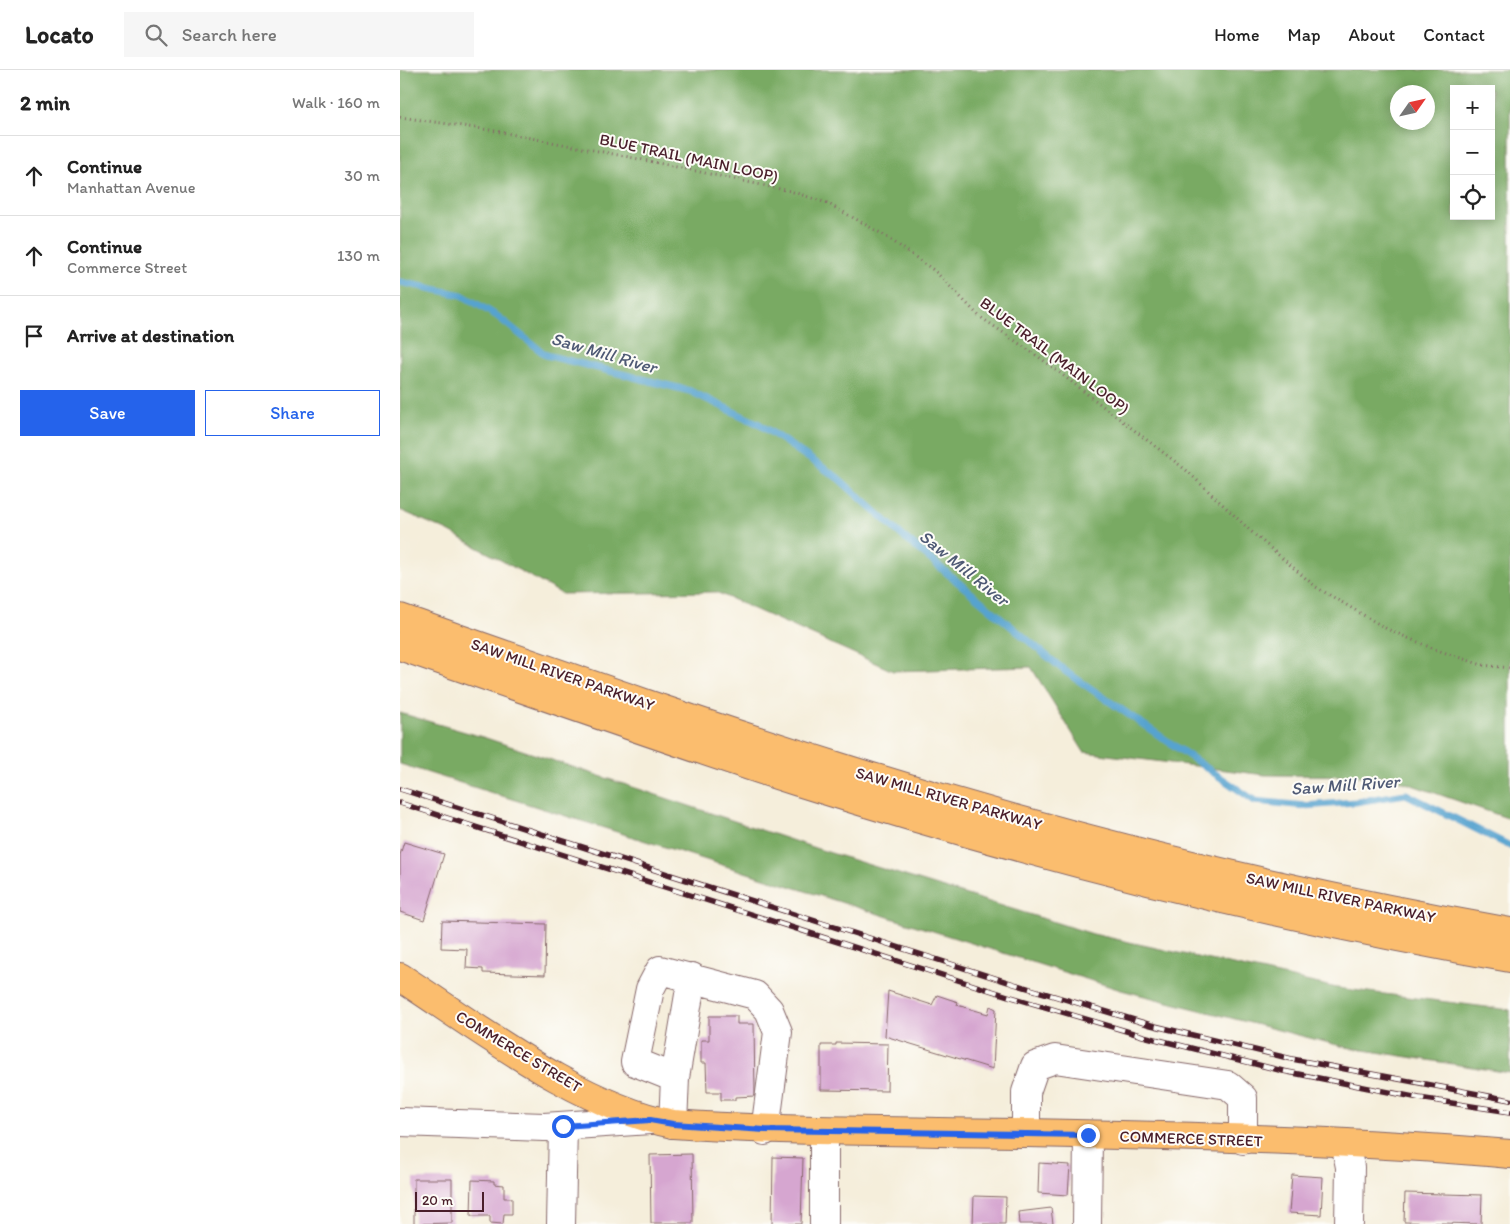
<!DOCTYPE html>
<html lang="en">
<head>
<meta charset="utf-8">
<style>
	:root { --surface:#fff; --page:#f6f6f6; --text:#222; --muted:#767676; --line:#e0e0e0; --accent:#2563eb }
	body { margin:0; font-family:Itim,sans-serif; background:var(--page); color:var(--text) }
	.controls { position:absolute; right:15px; top:15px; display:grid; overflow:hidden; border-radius:0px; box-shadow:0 2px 12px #0003 }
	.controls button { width:45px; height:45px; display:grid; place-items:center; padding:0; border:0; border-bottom:1px solid var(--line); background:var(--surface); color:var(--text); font:25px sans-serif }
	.compass { position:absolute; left:990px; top:15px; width:45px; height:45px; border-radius:50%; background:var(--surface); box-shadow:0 2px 12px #0003; rotate:56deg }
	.scale { position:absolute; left:15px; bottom:12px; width:69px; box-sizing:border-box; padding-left:5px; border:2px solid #4a1f2b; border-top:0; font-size:14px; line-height:18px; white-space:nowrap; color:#4a1f2b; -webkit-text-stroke:4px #fdfcf7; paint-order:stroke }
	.stop { position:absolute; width:15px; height:15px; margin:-11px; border:4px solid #2563eb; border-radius:50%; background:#fff }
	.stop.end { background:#2563eb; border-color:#fff; box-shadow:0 1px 5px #0008 }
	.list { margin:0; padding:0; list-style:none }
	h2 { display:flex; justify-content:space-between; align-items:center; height:65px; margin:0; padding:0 20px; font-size:21px }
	h2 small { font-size:16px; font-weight:400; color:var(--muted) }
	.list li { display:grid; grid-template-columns:32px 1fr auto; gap:15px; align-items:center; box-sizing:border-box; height:80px; padding:0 20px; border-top:1px solid var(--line) }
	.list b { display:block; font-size:19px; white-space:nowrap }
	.list p { margin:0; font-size:16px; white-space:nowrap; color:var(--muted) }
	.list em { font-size:16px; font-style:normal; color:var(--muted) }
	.actions { display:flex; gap:10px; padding:15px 20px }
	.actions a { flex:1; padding:11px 0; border:1px solid var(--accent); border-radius:0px; text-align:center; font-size:18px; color:var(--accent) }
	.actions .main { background:var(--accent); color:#fff }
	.icon { flex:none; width:28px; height:28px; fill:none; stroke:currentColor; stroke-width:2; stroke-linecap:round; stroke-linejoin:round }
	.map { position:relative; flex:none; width:1110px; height:1154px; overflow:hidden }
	header { display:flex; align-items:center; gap:30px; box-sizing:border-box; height:70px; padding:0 25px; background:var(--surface); border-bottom:1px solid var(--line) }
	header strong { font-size:24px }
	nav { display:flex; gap:28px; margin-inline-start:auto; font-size:18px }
	.search { width:350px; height:45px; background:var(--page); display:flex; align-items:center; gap:12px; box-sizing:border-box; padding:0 18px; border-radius:0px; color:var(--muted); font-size:19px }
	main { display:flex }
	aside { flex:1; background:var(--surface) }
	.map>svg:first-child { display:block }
</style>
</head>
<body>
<header>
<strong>Locato</strong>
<div class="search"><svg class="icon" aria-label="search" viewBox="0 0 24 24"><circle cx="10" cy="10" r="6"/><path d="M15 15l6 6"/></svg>Search here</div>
<nav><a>Home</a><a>Map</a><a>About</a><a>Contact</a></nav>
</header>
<main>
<aside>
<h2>2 min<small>Walk · 160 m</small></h2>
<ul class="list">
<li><svg class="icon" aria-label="ahead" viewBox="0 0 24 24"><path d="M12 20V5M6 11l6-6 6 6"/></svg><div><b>Continue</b><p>Manhattan Avenue</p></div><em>30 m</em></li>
<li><svg class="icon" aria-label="ahead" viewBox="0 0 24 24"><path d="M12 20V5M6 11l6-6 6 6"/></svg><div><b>Continue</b><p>Commerce Street</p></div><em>130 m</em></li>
<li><svg class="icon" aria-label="arrive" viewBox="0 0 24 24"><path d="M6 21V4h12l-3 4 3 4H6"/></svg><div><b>Arrive at destination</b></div></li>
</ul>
<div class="actions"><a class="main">Save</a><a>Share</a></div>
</aside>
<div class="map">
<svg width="1110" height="1154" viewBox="0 0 1110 1154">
	<rect width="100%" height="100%" fill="#fdfcf7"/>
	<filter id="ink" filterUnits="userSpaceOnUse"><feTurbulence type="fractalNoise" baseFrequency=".02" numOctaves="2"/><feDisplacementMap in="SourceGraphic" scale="10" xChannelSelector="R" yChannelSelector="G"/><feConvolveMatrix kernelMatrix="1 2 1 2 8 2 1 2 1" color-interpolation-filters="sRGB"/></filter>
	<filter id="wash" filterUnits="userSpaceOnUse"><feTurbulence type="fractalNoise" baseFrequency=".0096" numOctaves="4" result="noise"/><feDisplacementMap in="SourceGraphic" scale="20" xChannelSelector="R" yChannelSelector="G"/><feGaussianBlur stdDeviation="1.12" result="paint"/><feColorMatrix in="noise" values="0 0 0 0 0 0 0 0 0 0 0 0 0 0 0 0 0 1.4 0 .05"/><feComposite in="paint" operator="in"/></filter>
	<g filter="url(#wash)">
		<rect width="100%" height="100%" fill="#f5eedb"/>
		<path fill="#79aa64" stroke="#626448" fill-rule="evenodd" d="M0,0H1110V749L986,706L865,705L684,682L631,597L493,601L316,522L162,524L48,461L0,440ZM1054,19H1091V146H1054ZM998,22H1028V52H998Z
			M0,643L86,668L418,779L693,864L937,918L1110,940V1003L945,977L721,920L0,694Z"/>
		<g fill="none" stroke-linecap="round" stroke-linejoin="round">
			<path stroke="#56a3cf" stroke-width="7" d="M0,212L62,225L97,246L146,285L290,321L359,354L438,408L506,469L665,601L855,731L905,736L955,732L1006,724L1110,776"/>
		</g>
		<g id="blocks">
			<path fill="#d6a6d0" d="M4,772L44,784L24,850L0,842V785Z
				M42,851L146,854L145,905L83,903V899L66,898L67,879L41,878Z
				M488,921L532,935L537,925L558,932L557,935L588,944L590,936L596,939L593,999L485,966Z
				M309,946H337V954H354L355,1026L335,1027V1030H321V1022H307L306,993H301V970H309Z
				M436,973L488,974L487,1021L421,1020V975H436Z
				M292,1084L293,1153H251L250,1085Z
				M373,1087L403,1088L401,1154H372Z
				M639,1093L670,1095L668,1125L638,1123Z
				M892,1105L923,1107L921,1145L889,1143Z
				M14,1109H52V1153L14,1154Z
				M72,1110L94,1111V1114L104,1115V1128H112V1144H104L103,1154L90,1153V1146H71Z
				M1005,1123L1082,1125L1081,1154L1004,1152Z
				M574,1126L606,1127L605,1154H573Z
				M651,1138L653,1154H619L618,1142Z"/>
		</g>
	</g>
	<g filter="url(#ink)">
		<use href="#blocks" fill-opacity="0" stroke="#866769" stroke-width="1"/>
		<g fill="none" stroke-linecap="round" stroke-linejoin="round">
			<defs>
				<path id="minor" d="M275,1008L235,992L250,919L260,900L355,925L369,940L378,962L365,1061
					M0,1052L144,1057L250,1050
					M273,1054L275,1008L292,907
					M424,1062V1154
					M626,1063V1022L635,996L655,989L828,1015L843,1028V1070
					M945,1073L950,1097L949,1154
					M161,1154L163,1056
					M687,1154L688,1065"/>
				<path id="major" d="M0,907C80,959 180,1036 273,1054C391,1062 508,1061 627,1063C788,1066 949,1070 1110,1084"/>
				<path id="highway" d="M0,548C146,599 292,651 440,697C659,766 884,822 1110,862
					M0,576C132,622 263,668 395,711C629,785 869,846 1110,888"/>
			</defs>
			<use href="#minor" stroke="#866769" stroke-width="30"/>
			<use href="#major" stroke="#866769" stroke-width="30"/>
			<use href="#highway" stroke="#866769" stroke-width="30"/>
			<path stroke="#866769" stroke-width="3" stroke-dasharray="1 4" stroke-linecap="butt" d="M0,47L90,60L239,89L390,121L427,133L484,165L535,201L579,246L643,290L786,400L855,465L916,517L987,559L1034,579L1082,595L1110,598"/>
			<use href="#minor" stroke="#fff" stroke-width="28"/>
			<use href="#major" stroke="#fbbd6e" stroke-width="28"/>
			<use href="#highway" stroke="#fbbd6e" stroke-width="28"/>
			<defs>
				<path id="rail" d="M0,719L614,914L751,955L892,989L1110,1030
					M0,733L608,926L743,966L883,1001L1019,1028L1110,1042"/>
			</defs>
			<use href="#rail" stroke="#4a1f2b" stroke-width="5.5"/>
			<use href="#rail" stroke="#fdfcf7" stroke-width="4" stroke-dasharray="11" stroke-linecap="butt"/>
		</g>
	</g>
	<g fill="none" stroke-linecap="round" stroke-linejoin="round" filter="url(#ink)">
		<path stroke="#2563eb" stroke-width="6" d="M163,1056L250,1050L273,1054L365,1060L688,1065"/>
	</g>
	<g text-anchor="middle" stroke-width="4" stroke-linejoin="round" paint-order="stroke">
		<g font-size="16" fill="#4a1f2b" stroke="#fdfcf7">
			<text transform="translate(289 87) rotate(12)" y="6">BLUE TRAIL (MAIN LOOP)</text>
			<text transform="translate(655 285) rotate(37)" y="6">BLUE TRAIL (MAIN LOOP)</text>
			<text transform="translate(163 604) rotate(19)" y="6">SAW MILL RIVER PARKWAY</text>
			<text transform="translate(549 728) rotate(16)" y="6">SAW MILL RIVER PARKWAY</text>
			<text transform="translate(941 827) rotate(12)" y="6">SAW MILL RIVER PARKWAY</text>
			<text transform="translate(119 981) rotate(31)" y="6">COMMERCE STREET</text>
			<text transform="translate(791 1068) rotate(2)" y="6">COMMERCE STREET</text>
		</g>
		<g font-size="18" font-style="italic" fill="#4f5a75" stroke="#fdfcf7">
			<text transform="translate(204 283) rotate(16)" y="6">Saw Mill River</text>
			<text transform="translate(564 498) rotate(39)" y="6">Saw Mill River</text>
			<text transform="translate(945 715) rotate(-4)" y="6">Saw Mill River</text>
		</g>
	</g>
</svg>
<div class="controls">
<button>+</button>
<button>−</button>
<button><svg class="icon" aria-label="locate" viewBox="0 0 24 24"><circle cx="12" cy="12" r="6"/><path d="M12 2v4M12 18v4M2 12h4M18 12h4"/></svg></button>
</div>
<svg class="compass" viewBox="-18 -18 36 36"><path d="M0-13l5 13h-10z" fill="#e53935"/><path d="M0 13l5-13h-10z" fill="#767676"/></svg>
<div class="scale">20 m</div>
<div class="stop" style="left:163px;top:1056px"></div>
<div class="stop end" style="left:688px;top:1065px"></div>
</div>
</main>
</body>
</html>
